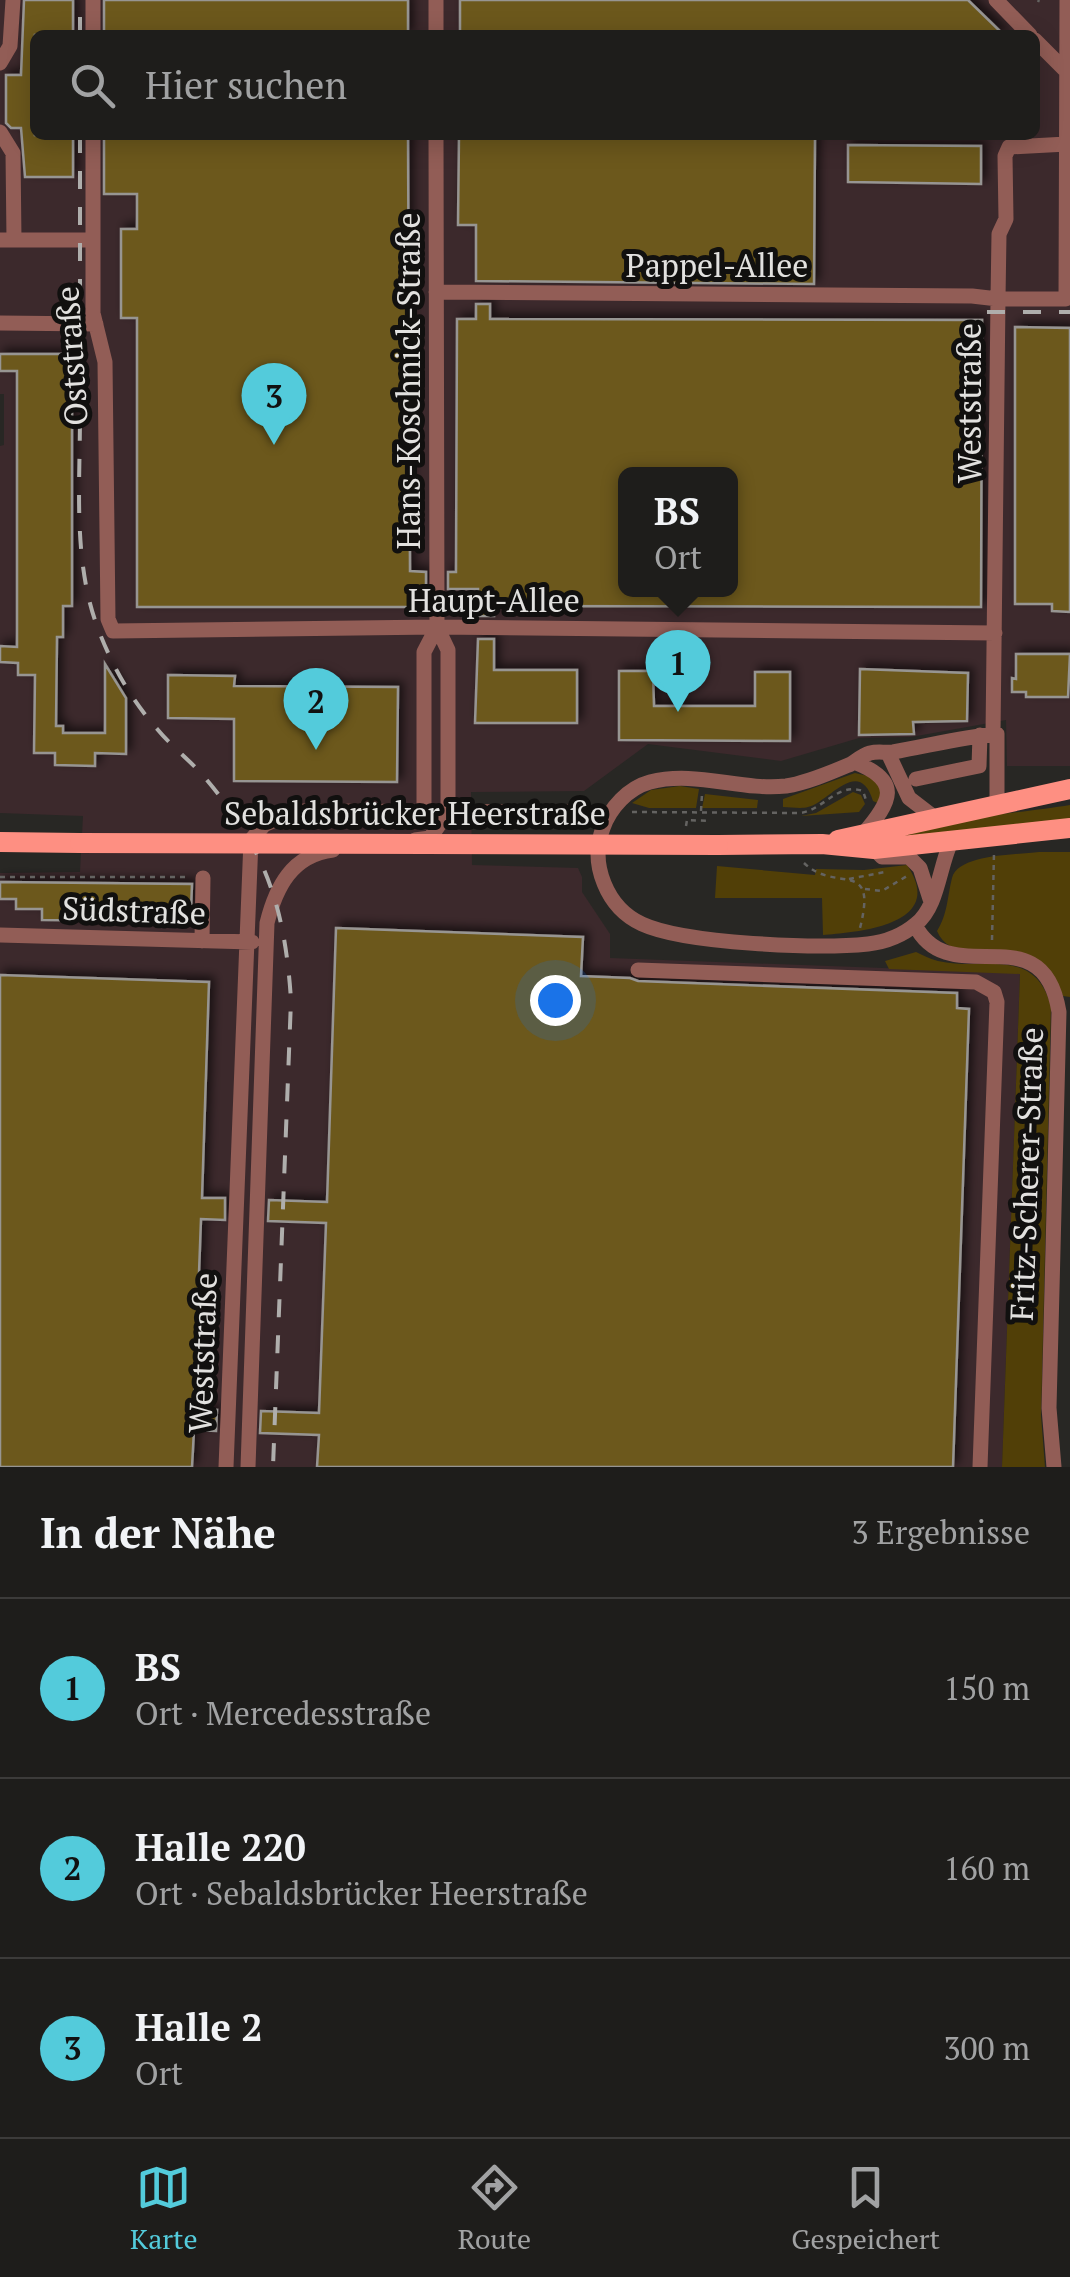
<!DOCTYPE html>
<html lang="de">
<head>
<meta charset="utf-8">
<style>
	:root { --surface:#1e1d1b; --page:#262624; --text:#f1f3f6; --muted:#a1a2a3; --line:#3c3b3a; --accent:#53cbdb }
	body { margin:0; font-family:"PT Serif",serif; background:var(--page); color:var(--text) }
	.you { position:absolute; left:555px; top:1000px; width:35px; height:35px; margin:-25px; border:8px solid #fff; border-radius:50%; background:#1a73e8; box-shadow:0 0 0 15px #1a73e833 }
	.badge { display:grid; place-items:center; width:65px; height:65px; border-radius:50%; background:var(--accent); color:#111; font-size:32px; font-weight:700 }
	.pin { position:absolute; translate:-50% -82px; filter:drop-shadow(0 2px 5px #0008) }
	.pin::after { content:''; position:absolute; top:52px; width:35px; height:30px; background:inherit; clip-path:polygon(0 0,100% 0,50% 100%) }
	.popup { position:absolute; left:618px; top:467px; width:120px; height:130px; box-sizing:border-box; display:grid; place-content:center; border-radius:15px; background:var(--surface); filter:drop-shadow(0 2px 8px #0005); font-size:32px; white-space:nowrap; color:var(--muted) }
	.popup b { font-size:38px; color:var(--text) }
	.popup::after { content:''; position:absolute; left:50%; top:100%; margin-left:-20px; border:20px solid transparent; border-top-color:var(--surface) }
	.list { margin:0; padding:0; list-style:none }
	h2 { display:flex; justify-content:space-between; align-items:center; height:130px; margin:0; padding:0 40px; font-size:42px }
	h2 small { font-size:32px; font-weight:400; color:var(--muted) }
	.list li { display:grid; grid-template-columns:65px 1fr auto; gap:30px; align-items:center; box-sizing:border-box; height:180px; padding:0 40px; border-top:2px solid var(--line) }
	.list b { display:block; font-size:38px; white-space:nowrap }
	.list p { margin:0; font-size:32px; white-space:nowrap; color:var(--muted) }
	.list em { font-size:32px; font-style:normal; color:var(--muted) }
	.icon { flex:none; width:55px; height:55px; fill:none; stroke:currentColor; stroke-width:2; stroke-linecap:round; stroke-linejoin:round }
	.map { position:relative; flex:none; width:1070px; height:1467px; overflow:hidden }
	.search { position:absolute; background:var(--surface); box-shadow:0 5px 25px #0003; left:30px; right:30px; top:30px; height:110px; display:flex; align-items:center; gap:25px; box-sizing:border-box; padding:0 35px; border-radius:15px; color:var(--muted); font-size:38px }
	.sheet { height:670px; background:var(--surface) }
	nav { display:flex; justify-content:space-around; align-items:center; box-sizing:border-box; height:140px; border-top:2px solid var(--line); background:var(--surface); font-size:28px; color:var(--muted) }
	nav a { display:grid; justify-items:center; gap:5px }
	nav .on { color:var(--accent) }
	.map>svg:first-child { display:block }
</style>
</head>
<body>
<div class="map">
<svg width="1070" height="1467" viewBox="0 0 1070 1467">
	<defs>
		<filter id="shadow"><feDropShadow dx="4.5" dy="-4.5" stdDeviation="5" flood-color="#0009"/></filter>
	</defs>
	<rect width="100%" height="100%" fill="#282724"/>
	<path fill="#3c292c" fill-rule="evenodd" d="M0,0H1070V766H1007L1006,720L911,737L859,738L781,761L648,744L584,791L471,792L472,865L578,868L582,877V892L610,934V958L1020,973L1002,1467H0V873L80,872L83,816L0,813V446L4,445V394H0ZM35,35H1035V135H35ZM626,474H730V590H626Z"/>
	<path fill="#513f07" d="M855,773L872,777L880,787V804L873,801C859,755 828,803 808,807C801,809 791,807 783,807V799Z
		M680,786L699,789L696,808H649L632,803L651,790Z
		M853,792L861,795L865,804L859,812L801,816L816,813Z
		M705,794L758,800L757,808H702Z
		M1070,805V821L897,838C937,818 1023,813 1070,805Z
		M1039,852H1070V997L1063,996C1037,921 956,977 937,931C948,913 947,898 952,878C958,854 1017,855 1039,852Z
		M907,865C947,924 862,932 823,935L822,898H715L717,866L815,875L816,869L864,870Z
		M916,952C923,955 930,959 938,961C984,972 1034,945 1051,1006L1041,1416L1045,1467H1002L1020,974L889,969L885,961Z"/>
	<path fill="#6c581e" stroke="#979592" stroke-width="2.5" fill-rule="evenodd" filter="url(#shadow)" d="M24,0H73V35H35V135H73V177H25L21,128H11L6,123V75H21Z
		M104,0H408V35H104Z
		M460,0H968L1004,35H460Z
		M104,135H408L410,571L426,572V589H410V607H137V318H121V229H137V194H104Z
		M459,135H815L814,284L476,281V225H458Z
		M848,145L981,146V184L848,182Z
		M476,304H490V319L982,320L981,607L494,606V616H478V589H448V572H456L457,319H476ZM626,474H730V590H626Z
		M1015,327L1070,328V612L1052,611V604H1015Z
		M0,354H72V606H63V637H57L56,726H63V733H105V664L126,698V754L95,753V766L55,765V753H34L35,675H18V663L0,662V646L17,647V371H0Z
		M478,639H494V670H577V723H475Z
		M1016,654H1070L1068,697H1026V692H1012V678L1016,679Z
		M860,669L968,673L967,721L913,722L914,734L859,735Z
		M619,671H653L654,706H755V672H790V741L619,740Z
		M168,675L235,676L234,686L398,687L397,782L234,781V719L168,718Z
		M0,882L192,884L191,910H154L153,921L42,920V909H16V899H0Z
		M336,928L583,937L581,976L630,978L638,981L957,993V1008L969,1009L953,1467H317L319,1435L260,1433L261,1411L319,1413L326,1223L268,1221L269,1200L327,1202Z
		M0,975L209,982L202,1198H225V1220L201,1219L194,1409L217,1410L216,1431L194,1430L192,1467H0Z"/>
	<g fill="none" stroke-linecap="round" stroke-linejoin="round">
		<path stroke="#646361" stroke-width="2.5" stroke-dasharray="5 5" stroke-linecap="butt" d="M1038,2L1039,0
			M701,811L702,794
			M632,812L800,813C824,810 837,782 863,791L867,803
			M686,826L687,820L710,821
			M804,863C836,894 878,857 860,928
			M0,877H188
			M849,879L885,872
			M865,889L882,891L907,876
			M992,940L994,853"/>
		<path stroke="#925d56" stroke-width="15" d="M996,0L1030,35
			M93,35V0
			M436,35V0
			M1035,40L1067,72
			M0,63L10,46L13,0
			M0,132L13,153L14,240
			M93,135V313L105,362L108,619L113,631L437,627L995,633
			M0,240H93
			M436,292L972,296L998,299L999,234L1006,219L1005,156L1009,147L1067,144
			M0,323L96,324
			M993,734L998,299H1066L1067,0
			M888,753L909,798L935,818
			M854,762C903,781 891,802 863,834
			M916,779L979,766L980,735
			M424,812V652L437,627
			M415,840L430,838L448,812V650L437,627L436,135
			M951,842C939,867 938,907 916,924C903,935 885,942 868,944C819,949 685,944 642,924C607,908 589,864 603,828C610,808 628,788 650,782C696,770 740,791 786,786C807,783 832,772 851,764C857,760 863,755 870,753C878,751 885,753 893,752C928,746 962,737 997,734V804
			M877,852L882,857H909L920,868L930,899
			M915,925C950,994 1043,911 1059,1012L1049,1408L1054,1467
			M0,935L252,942
			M202,941L203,878
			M638,970L976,982L994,992L997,1002L980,1467
			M226,1467L251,840L264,825L295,811L569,812L590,815L604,823
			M248,1467L267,923C276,887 292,855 333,850"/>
		<path stroke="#fe8f82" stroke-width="20" d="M838,840L1070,789
			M0,842L80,843
			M718,845L822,844L874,849L1070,828"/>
		<path stroke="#afaeac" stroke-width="4" stroke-dasharray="18 18" stroke-linecap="butt" d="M80,35V0
			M80,135C80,229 80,322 80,416C80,485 73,560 97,626C111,664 131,700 158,730C173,748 191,761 206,779C266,850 285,908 291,1000L273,1467
			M987,312H1070"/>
		<path stroke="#fe8f82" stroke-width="20" d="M80,843L718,845"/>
	</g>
	<g text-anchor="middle" stroke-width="10" stroke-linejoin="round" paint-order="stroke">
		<g font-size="32" fill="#e2e1df" stroke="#11100f">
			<text x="717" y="277">Pappel-Allee</text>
			<text transform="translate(72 356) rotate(-94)" y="11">Oststraße</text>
			<text transform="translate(409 381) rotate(-90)" y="11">Hans-Koschnick-Straße</text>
			<text transform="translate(970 403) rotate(-90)" y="11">Weststraße</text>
			<text x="494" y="612">Haupt-Allee</text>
			<text x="415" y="825">Sebaldsbrücker Heerstraße</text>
			<text transform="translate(134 911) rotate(2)" y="11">Südstraße</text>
			<text transform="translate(1027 1174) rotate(-88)" y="11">Fritz-Scherer-Straße</text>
			<text transform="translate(203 1353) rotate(-88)" y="11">Weststraße</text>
		</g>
	</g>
</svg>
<div class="you"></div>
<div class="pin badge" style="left:678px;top:712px">1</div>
<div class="popup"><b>BS</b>Ort</div>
<div class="pin badge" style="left:316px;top:750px">2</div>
<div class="pin badge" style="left:274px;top:445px">3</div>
<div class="search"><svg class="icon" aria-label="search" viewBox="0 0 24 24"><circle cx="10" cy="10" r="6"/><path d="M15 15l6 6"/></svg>Hier suchen</div>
</div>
<section class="sheet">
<h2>In der Nähe<small>3 Ergebnisse</small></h2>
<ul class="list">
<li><span class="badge">1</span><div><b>BS</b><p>Ort · Mercedesstraße</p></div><em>150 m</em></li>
<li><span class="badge">2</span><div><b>Halle 220</b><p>Ort · Sebaldsbrücker Heerstraße</p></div><em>160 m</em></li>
<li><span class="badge">3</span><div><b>Halle 2</b><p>Ort</p></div><em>300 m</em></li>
</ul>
</section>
<nav>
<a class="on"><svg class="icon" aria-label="map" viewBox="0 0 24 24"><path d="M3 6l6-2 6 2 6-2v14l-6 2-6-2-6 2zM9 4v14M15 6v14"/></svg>Karte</a>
<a><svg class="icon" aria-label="directions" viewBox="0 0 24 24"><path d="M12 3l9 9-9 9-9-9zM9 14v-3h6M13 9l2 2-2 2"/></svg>Route</a>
<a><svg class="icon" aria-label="saved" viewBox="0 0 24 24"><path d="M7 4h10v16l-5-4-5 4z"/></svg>Gespeichert</a>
</nav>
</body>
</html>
